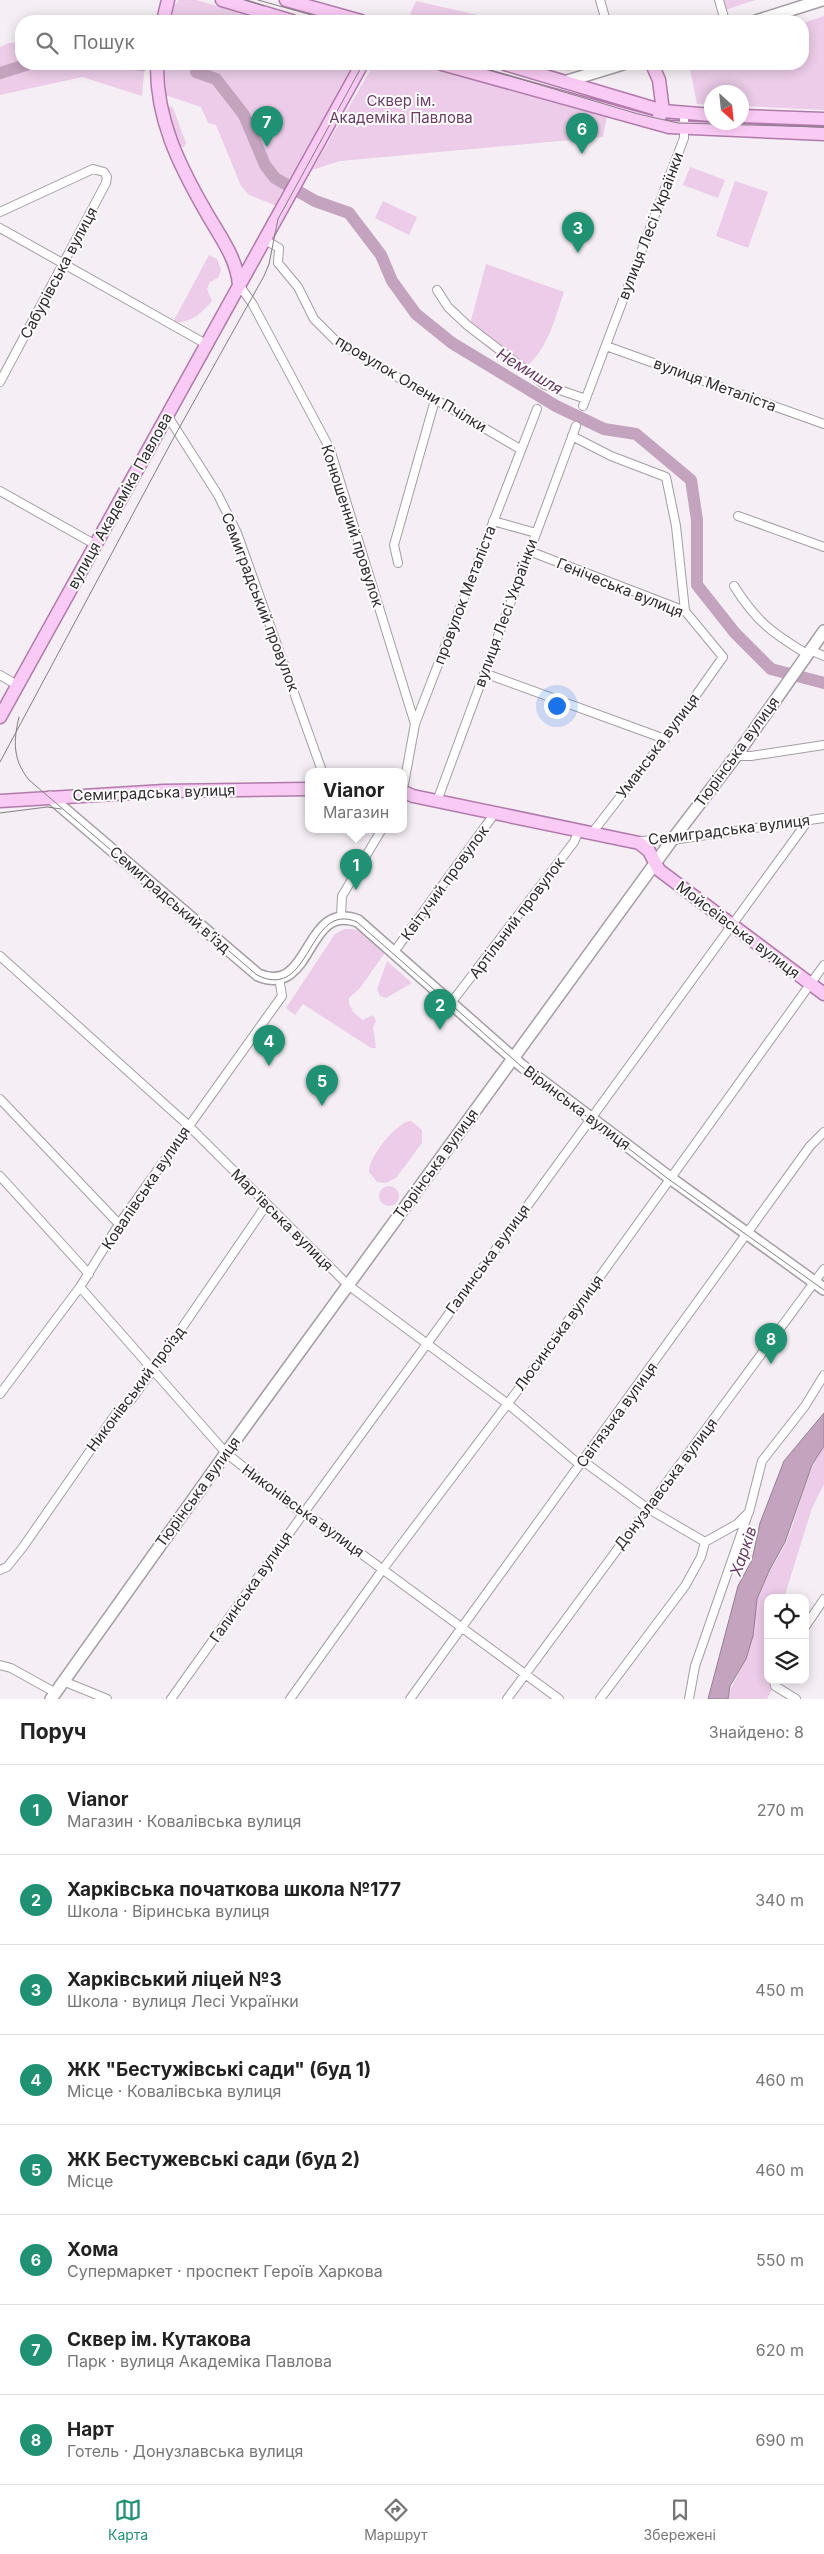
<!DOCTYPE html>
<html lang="uk">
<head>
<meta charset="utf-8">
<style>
	:root { --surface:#fff; --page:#f2f2f2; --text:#222; --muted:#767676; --line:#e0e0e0; --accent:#209172 }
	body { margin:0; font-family:Inter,sans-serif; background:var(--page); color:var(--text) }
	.controls { position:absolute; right:15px; bottom:15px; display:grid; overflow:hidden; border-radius:10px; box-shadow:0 2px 12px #0003 }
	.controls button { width:45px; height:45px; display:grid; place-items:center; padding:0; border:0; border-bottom:1px solid var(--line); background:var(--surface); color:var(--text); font:25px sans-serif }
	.compass { position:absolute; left:704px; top:85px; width:45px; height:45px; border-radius:50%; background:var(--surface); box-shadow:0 2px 12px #0003; rotate:153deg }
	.you { position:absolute; left:556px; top:705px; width:18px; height:18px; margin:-12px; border:4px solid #fff; border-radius:50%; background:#1a73e8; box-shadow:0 0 0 8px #1a73e833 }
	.badge { display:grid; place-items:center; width:32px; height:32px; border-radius:50%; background:var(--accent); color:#fff; font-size:16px; font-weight:700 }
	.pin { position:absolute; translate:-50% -41px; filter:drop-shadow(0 1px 2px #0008) }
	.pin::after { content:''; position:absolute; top:26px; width:18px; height:15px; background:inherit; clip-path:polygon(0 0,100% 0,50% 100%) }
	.popup { position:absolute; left:305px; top:768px; width:102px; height:65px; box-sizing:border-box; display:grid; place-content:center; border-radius:10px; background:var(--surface); filter:drop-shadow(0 1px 4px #0005); font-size:16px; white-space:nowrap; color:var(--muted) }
	.popup b { font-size:19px; color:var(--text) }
	.popup::after { content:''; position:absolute; left:50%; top:100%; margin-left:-10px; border:10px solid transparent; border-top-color:var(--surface) }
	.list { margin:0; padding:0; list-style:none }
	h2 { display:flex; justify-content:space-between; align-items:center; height:65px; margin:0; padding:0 20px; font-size:21px }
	h2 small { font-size:16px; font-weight:400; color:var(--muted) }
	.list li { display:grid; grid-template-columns:32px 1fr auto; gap:15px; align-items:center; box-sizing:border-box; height:90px; padding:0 20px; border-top:1px solid var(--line) }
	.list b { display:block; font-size:19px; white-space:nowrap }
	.list p { margin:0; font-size:16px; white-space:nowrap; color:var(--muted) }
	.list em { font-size:16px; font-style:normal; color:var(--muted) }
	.icon { flex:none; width:28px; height:28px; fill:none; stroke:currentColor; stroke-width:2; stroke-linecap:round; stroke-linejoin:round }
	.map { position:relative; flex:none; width:824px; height:1699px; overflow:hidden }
	.search { position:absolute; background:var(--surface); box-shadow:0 2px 12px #0003; left:15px; right:15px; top:15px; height:55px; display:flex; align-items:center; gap:12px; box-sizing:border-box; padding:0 18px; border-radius:20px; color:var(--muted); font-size:19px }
	.sheet { height:785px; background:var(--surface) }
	nav { display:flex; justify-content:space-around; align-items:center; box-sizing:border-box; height:70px; border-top:1px solid var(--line); background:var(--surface); font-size:14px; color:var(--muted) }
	nav a { display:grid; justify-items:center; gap:2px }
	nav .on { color:var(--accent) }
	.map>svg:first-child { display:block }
</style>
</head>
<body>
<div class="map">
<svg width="824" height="1699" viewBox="0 0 824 1699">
	<rect width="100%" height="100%" fill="#f5eef4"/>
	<path fill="#eccce8" d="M179,0H196L270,21H171L174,6Z
		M721,0H755L725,10Z
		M416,1L504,21H407Z
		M824,16V110L742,106V92H712L711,105L697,104L689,64H803V23Z
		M21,42V64H145L142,96L82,77L0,95V47L9,43Z
		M164,64H352L349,74L279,197L277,206L249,195L241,186L216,125L208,123L201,107L165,95Z
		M374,64H416L607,116L603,137L340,161L312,170Z
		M541,64H596L568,71Z
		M170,106L173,108L186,143L184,147H180L168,110Z
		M688,118L711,119L712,122H742V120L824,123V130L688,125Z
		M690,167L725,180L718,198L683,185Z
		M735,181L768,192L748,248L716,236Z
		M383,201L417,217L409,235L375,218Z
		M209,255L217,259L221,270L218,278L210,282L207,289L212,301C200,314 193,322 176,322L174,320Z
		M486,264L564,292C554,321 548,349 524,369L469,328Z
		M345,929C364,928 372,939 386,951L360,988L349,998V1003L353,1012L363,1020L373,1015L376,1021L373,1027L376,1048H371L303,1004L295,1015L286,1008L335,934Z
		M387,961L412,983L386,998L380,996L377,989Z
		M411,1121L422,1130V1143L396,1178L386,1183L377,1182L369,1172C368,1158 396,1122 411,1121Z
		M379 1196a10 10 0 1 1 20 0a10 10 0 1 1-20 0Z
		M824,1446V1484L812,1508L784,1598H768V1680H777L767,1699H728C731,1683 741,1672 746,1657C753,1639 753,1620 757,1601C762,1579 777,1562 786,1542C800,1510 804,1476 824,1446Z"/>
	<path fill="#c3a3be" stroke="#977f93" d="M824,1413V1446L812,1465L785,1542L769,1571L757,1599L753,1636L746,1659L730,1686L728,1699H708L738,1586L752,1560L760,1523L784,1461Z"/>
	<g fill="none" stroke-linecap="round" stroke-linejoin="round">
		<path stroke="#c3a3be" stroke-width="12" d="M135,64L143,65
			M196,72L216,79L244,115L265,165L275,178L315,201L349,213L381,255L392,281L416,314L452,343L556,406L604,429L636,434L691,480L697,520V585L735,633L771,669L824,683
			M0,73L29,64"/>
		<defs>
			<path id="minor" d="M600,0L606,21
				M719,0L725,21
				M0,212L93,169L104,172L107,177L106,183L0,382
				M0,228L206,344
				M265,240L279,248L278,263L298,287L314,319L336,341L520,449
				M239,285L252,303L330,449L415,724
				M437,290L448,307L467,325L545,385L586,399
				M606,346L824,424
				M583,406L684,138V113
				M167,415L218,495L237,533L322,771
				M572,436L611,456L666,477L676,526L685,611
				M0,491L96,545
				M738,516L824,547
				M493,521L536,533
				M529,551L685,611L723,657L665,739L592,833
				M398,563L394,545L435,400
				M734,586C756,621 772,633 807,654
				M810,650L824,656
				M484,673L665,739
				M0,675L17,685
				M736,756H751L824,745
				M404,784L415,724L537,409
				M437,801L576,426
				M637,841L672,840L824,818
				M341,916L342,896L382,829
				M394,952L495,813
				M0,956L189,1126L348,1285L508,1404L580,1465
				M451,1003L574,842L579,830
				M0,1099L119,1224
				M0,1176L89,1274
				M80,1287L226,1453L303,1514L314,1519L559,1699
				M0,1394L80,1287L119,1224L282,996L279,978
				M583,1461L647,1508L705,1542
				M0,1570L7,1567L23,1547L117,1412L131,1400L153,1370L267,1204
				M805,1627L824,1599
				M0,1665L11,1668L56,1693
				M774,1680L775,1686L796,1699
				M63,1681L107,1699
				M171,1699L303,1514L807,822
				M290,1699L383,1569L524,1382L824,965
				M410,1699L810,1146L824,1132
				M507,1699L824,1269
				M600,1699L685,1586L701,1557L705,1542L737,1524L749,1512L762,1461L805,1406L824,1375
				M689,1699L695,1666L748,1514"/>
			<path id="secondary" d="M756,21L822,0
				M564,82L623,64
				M50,797L258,975C313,998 304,900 358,921L522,1066L670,1178L824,1289
				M51,1699L226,1453L672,840L736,756L824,631"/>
			<path id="primary" d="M222,0L292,21
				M286,0L361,21
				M163,21L168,0
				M157,64C156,119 179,165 206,212C219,235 237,258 239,285
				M442,64L669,127L824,134
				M505,64L663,111L712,115
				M652,64L659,80L663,111L659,117
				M742,116L824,119
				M0,717L362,64
				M404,792L413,796L639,843L649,851L659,870L824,994
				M0,801L164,791L308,789"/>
		</defs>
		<use href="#minor" stroke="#a49da3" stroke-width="10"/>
		<use href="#secondary" stroke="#a49da3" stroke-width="14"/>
		<use href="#primary" stroke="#b07baa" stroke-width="15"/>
		<use href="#minor" stroke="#fff" stroke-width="8"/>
		<use href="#secondary" stroke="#fff" stroke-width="11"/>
		<use href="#primary" stroke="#f9caf4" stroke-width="12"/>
		<path stroke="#847f83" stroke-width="1" d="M245,0L264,6
			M258,0L333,21
			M470,64L638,114L678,123L824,127
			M19,717C13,742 13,760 29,780L257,975C312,1003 307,900 357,922L521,1066L667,1178L824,1290
			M0,762L173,439L264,276L269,264L278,219L363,64
			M0,813L47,807L61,809"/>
	</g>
	<g text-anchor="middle" stroke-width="4" stroke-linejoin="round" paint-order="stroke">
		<g font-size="15" fill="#683e64" stroke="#fffdfe">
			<text x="401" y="106">Сквер ім.<tspan x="401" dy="17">Академіка Павлова</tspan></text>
		</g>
		<g font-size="15" fill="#2f2c2f" stroke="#fffdfe">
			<text transform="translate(651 226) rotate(-69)" y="5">вулиця Лесі Українки</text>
			<text transform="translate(59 273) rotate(-62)" y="5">Сабурівська вулиця</text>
			<text transform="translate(411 384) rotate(31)" y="5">провулок Олени Пчілки</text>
			<text transform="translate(715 385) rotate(20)" y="5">вулиця Металіста</text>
			<text transform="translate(120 501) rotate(-61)" y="5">вулиця Академіка Павлова</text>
			<text transform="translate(352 526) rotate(72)" y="5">Конюшенний провулок</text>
			<text transform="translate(620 588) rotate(22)" y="5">Генічеська вулиця</text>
			<text transform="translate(465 595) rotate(-69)" y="5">провулок Металіста</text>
			<text transform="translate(260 602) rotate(69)" y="5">Семиградський провулок</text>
			<text transform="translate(506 613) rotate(-70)" y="5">вулиця Лесі Українки</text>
			<text transform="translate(658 746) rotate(-53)" y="5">Уманська вулиця</text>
			<text transform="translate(737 752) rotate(-54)" y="5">Тюрінська вулиця</text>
			<text transform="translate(154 793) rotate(-2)" y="5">Семиградська вулиця</text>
			<text transform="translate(729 830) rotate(-7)" y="5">Семиградська вулиця</text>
			<text transform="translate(445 883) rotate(-54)" y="5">Квітучий провулок</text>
			<text transform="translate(170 900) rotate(41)" y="5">Семиградський в’їзд</text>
			<text transform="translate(517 918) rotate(-53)" y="5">Артільний провулок</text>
			<text transform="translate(738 930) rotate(37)" y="5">Мойсеївська вулиця</text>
			<text transform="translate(577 1108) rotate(37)" y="5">Віринська вулиця</text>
			<text transform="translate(436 1164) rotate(-54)" y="5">Тюрінська вулиця</text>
			<text transform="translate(146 1188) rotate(-56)" y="5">Ковалівська вулиця</text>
			<text transform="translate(282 1220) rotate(45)" y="5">Мар'ївська вулиця</text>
			<text transform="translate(488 1259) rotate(-54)" y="5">Галинська вулиця</text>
			<text transform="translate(559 1333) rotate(-54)" y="5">Люсинська вулиця</text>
			<text transform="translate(136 1389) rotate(-53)" y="5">Никонівський проїзд</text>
			<text transform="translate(617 1415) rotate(-54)" y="5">Світязька вулиця</text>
			<text transform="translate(666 1484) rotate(-53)" y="5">Донузлавська вулиця</text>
			<text transform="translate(198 1492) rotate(-54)" y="5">Тюрінська вулиця</text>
			<text transform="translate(303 1511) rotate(36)" y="5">Никонівська вулиця</text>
			<text transform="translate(251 1587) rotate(-55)" y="5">Галинська вулиця</text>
		</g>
		<g font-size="16" font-style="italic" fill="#673c62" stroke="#fffdfe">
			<text transform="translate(530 371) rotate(31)" y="6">Немишля</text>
			<text transform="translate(743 1551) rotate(-71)" y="6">Харків</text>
		</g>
	</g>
</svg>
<div class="controls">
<button><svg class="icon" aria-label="locate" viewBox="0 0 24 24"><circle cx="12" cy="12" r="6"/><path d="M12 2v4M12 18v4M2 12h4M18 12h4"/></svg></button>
<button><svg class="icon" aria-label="layers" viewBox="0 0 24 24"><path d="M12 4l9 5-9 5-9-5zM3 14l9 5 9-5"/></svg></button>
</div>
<svg class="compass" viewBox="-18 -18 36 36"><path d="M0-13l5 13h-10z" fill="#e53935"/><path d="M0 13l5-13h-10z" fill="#767676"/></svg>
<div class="you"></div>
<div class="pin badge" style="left:356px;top:890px">1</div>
<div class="popup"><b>Vianor</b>Магазин</div>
<div class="pin badge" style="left:440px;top:1030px">2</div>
<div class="pin badge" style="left:578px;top:253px">3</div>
<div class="pin badge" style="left:269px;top:1066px">4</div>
<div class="pin badge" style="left:322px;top:1106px">5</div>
<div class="pin badge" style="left:582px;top:154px">6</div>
<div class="pin badge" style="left:267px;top:147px">7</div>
<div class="pin badge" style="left:771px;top:1364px">8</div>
<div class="search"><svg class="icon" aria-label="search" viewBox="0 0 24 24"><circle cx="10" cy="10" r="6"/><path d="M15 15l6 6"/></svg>Пошук</div>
</div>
<section class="sheet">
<h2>Поруч<small>Знайдено: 8</small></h2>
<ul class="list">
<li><span class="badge">1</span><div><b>Vianor</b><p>Магазин · Ковалівська вулиця</p></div><em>270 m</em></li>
<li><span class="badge">2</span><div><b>Харківська початкова школа №177</b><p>Школа · Віринська вулиця</p></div><em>340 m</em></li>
<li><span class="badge">3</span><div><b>Харківський ліцей №3</b><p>Школа · вулиця Лесі Українки</p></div><em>450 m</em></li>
<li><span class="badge">4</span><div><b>ЖК &quot;Бестужівські сади&quot; (буд 1)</b><p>Місце · Ковалівська вулиця</p></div><em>460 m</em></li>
<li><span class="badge">5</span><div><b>ЖК Бестужевські сади (буд 2)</b><p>Місце</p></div><em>460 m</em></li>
<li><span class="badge">6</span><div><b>Хома</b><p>Супермаркет · проспект Героїв Харкова</p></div><em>550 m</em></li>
<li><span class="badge">7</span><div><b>Сквер ім. Кутакова</b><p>Парк · вулиця Академіка Павлова</p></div><em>620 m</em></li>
<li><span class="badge">8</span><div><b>Нарт</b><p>Готель · Донузлавська вулиця</p></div><em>690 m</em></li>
</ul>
</section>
<nav>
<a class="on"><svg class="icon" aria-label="map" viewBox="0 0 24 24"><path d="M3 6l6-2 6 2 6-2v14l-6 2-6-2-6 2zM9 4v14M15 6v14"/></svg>Карта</a>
<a><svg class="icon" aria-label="directions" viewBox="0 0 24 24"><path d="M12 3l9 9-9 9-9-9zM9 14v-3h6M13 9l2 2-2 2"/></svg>Маршрут</a>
<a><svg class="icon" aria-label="saved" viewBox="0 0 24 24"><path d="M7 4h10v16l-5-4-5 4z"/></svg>Збережені</a>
</nav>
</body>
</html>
